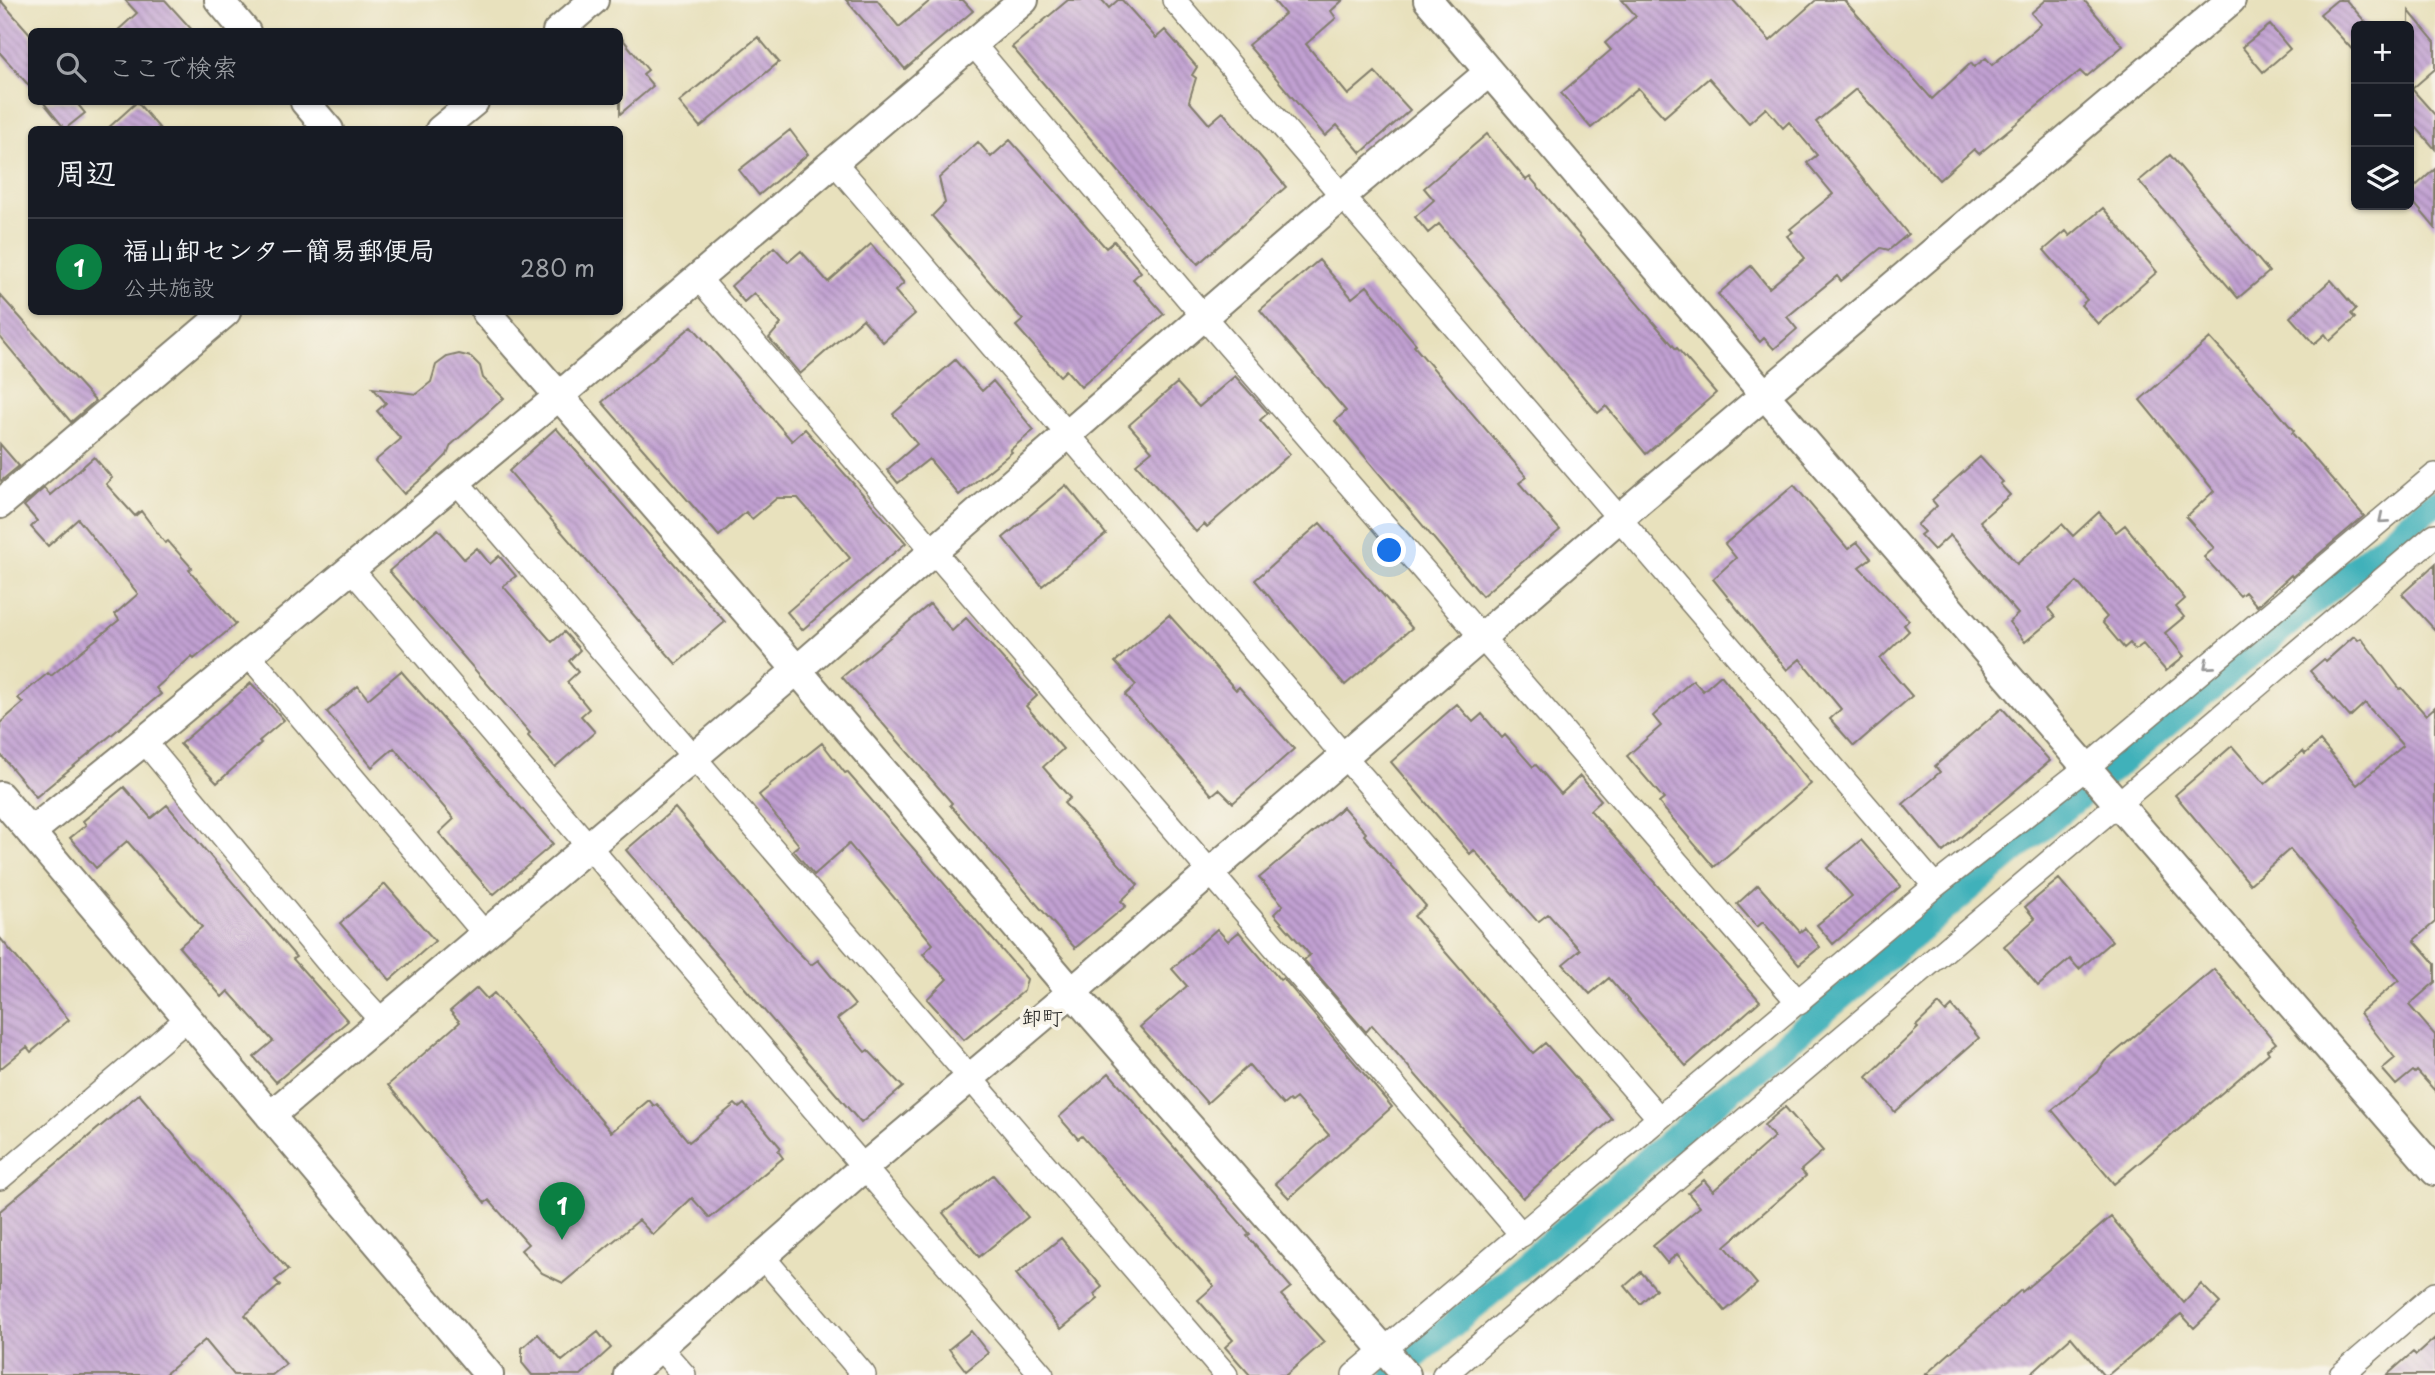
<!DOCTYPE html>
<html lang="ja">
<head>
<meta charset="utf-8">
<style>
	:root { --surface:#171b24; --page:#20242c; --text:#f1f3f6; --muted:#9ea1a6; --line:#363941; --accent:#0b8043 }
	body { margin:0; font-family:"Playpen Sans","Klee One",sans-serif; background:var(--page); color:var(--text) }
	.controls { position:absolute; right:21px; top:21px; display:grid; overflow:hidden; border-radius:10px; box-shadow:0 2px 5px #0004 }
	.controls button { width:63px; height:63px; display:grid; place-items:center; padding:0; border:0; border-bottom:2px solid var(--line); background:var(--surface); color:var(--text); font:35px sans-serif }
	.you { position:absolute; left:1390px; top:551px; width:24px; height:24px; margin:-18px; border:5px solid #fff; border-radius:50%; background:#1a73e8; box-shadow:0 0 0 10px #1a73e833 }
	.badge { display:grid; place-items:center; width:46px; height:46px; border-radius:50%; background:var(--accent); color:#fff; font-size:23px; font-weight:700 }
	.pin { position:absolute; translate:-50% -58px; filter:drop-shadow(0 2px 4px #0008) }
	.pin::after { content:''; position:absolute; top:37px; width:24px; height:21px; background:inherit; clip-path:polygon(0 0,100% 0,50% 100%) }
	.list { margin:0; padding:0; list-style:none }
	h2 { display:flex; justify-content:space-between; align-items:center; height:91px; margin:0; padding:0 28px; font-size:30px }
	h2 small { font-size:23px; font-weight:400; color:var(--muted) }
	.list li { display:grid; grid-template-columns:46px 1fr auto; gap:21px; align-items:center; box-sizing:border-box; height:98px; padding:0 28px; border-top:2px solid var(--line) }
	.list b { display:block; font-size:26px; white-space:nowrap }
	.list p { margin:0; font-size:23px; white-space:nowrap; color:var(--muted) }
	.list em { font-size:23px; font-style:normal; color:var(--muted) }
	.icon { flex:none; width:38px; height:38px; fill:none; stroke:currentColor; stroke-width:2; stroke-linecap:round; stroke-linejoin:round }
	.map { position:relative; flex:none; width:2435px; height:1375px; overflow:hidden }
	.search { position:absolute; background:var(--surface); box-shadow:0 2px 5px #0004; left:28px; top:28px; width:595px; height:77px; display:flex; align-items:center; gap:18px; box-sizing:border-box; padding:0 24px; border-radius:10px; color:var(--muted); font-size:26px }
	.panel { position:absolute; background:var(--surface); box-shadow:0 2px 5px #0004; left:28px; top:126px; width:595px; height:189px; border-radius:10px }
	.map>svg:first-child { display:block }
</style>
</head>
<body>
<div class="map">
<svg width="2435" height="1375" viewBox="0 0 2435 1375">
	<defs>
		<pattern id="building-back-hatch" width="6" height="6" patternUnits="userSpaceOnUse" patternTransform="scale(1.75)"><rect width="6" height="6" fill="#c1a0d2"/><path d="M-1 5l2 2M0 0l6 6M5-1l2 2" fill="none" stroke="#9c82aa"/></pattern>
	</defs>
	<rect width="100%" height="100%" fill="#f7f3e8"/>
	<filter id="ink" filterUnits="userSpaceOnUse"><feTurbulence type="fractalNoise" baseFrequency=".0143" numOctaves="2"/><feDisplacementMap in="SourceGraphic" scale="14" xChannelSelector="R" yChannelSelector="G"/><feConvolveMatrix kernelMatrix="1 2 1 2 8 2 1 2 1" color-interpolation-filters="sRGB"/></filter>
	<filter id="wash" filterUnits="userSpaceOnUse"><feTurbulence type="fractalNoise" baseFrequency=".00686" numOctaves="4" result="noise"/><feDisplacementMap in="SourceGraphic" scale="28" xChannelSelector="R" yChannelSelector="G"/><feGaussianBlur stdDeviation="1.57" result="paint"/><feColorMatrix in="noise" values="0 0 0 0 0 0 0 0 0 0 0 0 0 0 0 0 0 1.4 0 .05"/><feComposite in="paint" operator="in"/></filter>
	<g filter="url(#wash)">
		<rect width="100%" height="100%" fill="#e8e1bd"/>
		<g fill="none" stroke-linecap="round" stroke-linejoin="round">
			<path stroke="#41b1ba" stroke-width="26" d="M1393,1375L2027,840L2435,502"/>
		</g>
		<g id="blocks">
			<path fill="url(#building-back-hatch)" d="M0,0L32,36V89L0,53Z
				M125,0H165L194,32H116L137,13Z
				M846,0H877L899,27L931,0H963L973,11L905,69Z
				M1068,0H1102L1109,8L1118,0H1122L1156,38L1165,30L1197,67L1192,75L1196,78L1189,101L1209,124L1223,112L1286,187L1198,264L1012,47Z
				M1273,0H1343L1331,11L1336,18L1306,44L1348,95L1375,72L1410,110L1361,153L1337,125L1325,136L1248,45L1285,14Z
				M1622,0H1733L1770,41L1816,0H1844L1932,99L1971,63L1974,67L1986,58L1992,65L2041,24L2031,13L2046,0H2084L2123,46L2086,77L2080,71L1979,154L1974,149L1939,180L1856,89L1816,122L1908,234L1889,250L1881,248L1841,281L1837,276L1787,317L1797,329L1774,349L1764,338L1760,342L1718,294L1751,266L1769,288L1805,258L1787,236L1793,232L1790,229L1833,194L1807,163L1817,155L1789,122L1783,128L1766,108L1749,123L1709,78L1664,117L1638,88L1591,128L1561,93L1611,50L1605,43L1636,16Z
				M2337,0H2346L2369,26H2356V54L2320,14Z
				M2409,11L2435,42V69L2412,89L2435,115V149L2409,119Z
				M2270,25L2290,49L2263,72L2242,47Z
				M620,36L648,70L643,74L653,86L620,114Z
				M758,37L779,62L700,127L679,102Z
				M43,102H76L85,113L65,129Z
				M137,102L161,130H106Z
				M790,130L808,154L759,195L739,170Z
				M1487,134L1526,180L1530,177L1676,349L1677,348L1716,393L1646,454L1606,406L1598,413L1439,224L1428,233L1415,217L1434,200L1424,188Z
				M1010,140L1106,248L1114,241L1141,272L1133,279L1164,314L1081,387L1066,370L1060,376L1016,326L1023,320L932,216L945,203L939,178L978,142L991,157Z
				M2170,155L2269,272L2238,298L2139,181Z
				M2435,169V228L2409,197V192Z
				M2103,208L2157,272L2098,324L2081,305L2087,300L2044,250L2066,231L2070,236Z
				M871,244L904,283L895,291L915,314L883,342L863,319L800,374L769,338L781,324L754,293L744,302L731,286L774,247L788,262L801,251L828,282Z
				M1319,260L1352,298L1367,286L1416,344L1414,346L1527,477L1519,483L1560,530L1482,596L1335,421L1346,411L1260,310Z
				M2331,280L2356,309L2351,314L2355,318L2330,341L2325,334L2314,344L2290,317Z
				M0,295L95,401L71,422L0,337Z
				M692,326L792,441L805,429L906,543L802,630L787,612L850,558L798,498H777L752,519L746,512L719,536L602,402Z
				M2210,338L2277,411L2294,431L2292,433L2364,516L2292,577L2291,575L2257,606L2245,592L2240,596L2204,557L2214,548L2186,517L2214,491L2140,400Z
				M459,354L471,357L480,366L483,378L504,398L451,445L447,455L434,468L404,494L375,461L401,439L377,411L386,403L373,388L416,394L431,382L436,365L447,357Z
				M955,360L982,391L993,381L1034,430L1010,450L1012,452L959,495L929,459L898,483L887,470L917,444L893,414Z
				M1235,376L1268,413L1260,420L1290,454L1207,527L1204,524L1196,532L1136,464L1152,451L1129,425L1177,383L1199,407Z
				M556,428L725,622L676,664L509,471Z
				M0,444L19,466L1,481L0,479Z
				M94,457L112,478L106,484L135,516L141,511L165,543L168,541L192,568L189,570L236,624L194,659L192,656L156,688L161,694L36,797L0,754V723L23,703L18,698L48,673L51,676L119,620L115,614L138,594L78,519L48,546L31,527L37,521L24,506L44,488L50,495Z
				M1980,457L2003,482L2000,484L2010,495L1980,521L2017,564L2062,524L2073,536L2099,512L2116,532L2125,525L2185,599L2176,607L2184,617L2165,633L2184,656L2166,671L2143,644L2135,650L2130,643L2124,648L2102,622L2107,617L2077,582L2048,608L2055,617L2025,642L2009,622L2018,614L1950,535L1934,550L1920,535L1924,532L1917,525L1937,506L1932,500Z
				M1066,485L1106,534L1042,586L1003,538Z
				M1794,485L1848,549L1857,542L1871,558L1859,567L1909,620L1904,625L1909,631L1880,659L1912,696L1854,746L1830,719L1841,709L1800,659L1787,670L1713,579L1736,558L1725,544Z
				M1320,523L1412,628L1345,685L1255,580Z
				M438,529L464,559L477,548L490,564L499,556L516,576L503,586L552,642L564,632L580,650L569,661L578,672L567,682L589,709L581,716L595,732L555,767L528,736L530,733L389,571Z
				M2435,564V630L2402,594Z
				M930,604L952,631L966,618L1037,696L1026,706L1063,749L1043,767L1070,798L1064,803L1138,885L1121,901L1126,906L1075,948L950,805L952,803L842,677Z
				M1169,615L1236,690L1239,687L1294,749L1233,803L1219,789L1212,795L1125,695L1136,685L1115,662Z
				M2354,636L2358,640L2361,638L2400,689L2402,688L2426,715L2435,707V922L2414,940L2435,964V982L2409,1005L2435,1035V1091L2417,1071L2415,1073L2413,1071L2396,1085L2382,1069L2395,1058L2360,1013L2399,980L2290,849L2250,884L2175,795L2232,746L2265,784L2303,751L2305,754L2320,741L2357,785L2403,746L2365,703L2350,717L2310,671L2324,659L2326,661Z
				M401,671L553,844L493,895L439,833L454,819L394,748L372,767L327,712L358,686L368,699Z
				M1721,675L1811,784L1714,867L1659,803L1664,799L1627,756L1661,726L1653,716L1693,680L1703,691Z
				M251,683L284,720L259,741L261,743L217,783L180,744Z
				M1457,704L1473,722L1482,714L1502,738L1505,735L1533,767L1536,765L1561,794L1580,776L1601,800L1590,810L1760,1001L1686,1066L1609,978L1590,994L1563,964L1580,950L1548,914L1539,921L1536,920L1474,850L1470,854L1391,762Z
				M2002,708L2050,761L1943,852L1903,804L1940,772L1935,766Z
				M822,743L845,773L847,772L1027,979L1024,991L964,1040L927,999L947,979L923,954L933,944L849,844L814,875L793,850L799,845L759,795L770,786L769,785Z
				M124,787L151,818L167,805L296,957L293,959L348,1021L276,1082L254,1057L273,1041L228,991L222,997L179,947L202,927L127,841L96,868L70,838L86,825L83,821Z
				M1343,807L1366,833L1364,835L1426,906L1414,916L1533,1053L1545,1043L1612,1119L1523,1198L1372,1025L1366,1032L1304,960L1310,955L1274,914L1283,905L1259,878Z
				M675,808L794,948L811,965L818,960L855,1005L837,1019L865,1052L868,1050L903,1087L861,1123L626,850Z
				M1861,840L1901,886L1833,944L1817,925L1852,896L1827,868Z
				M2059,879L2112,941L2079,969L2070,959L2038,986L2004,946L2035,919L2025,907Z
				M385,884L435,941L390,980L340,923Z
				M1758,885L1800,932L1805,928L1820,947L1799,964L1763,922L1757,927L1737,904Z
				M1217,929L1228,941L1239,932L1280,980L1283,978L1392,1107L1289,1198L1275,1183L1329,1135L1296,1098L1291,1102L1289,1100L1283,1105L1249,1065L1207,1103L1140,1027L1187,986L1172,969Z
				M0,938L69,1020L31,1052L27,1047L0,1069Z
				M2214,969L2276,1043L2267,1050L2269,1053L2114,1184L2052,1110L2098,1072L2105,1061Z
				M477,988L487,999L494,993L611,1132L649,1100L654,1106L657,1104L689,1142L735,1104L739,1108L744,1104L781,1148L778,1151L783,1158L710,1218L692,1198L653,1235L639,1220L563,1283L542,1273L521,1250L528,1244L489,1200L485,1203L388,1085L460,1022L450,1011Z
				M1939,1004L1946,1012L1952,1006L1979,1038L1895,1112L1867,1077L1918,1028L1916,1026Z
				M1109,1073L1250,1234L1247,1236L1291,1287L1281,1295L1324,1342L1286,1375H1250L1225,1347L1233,1340L1198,1300L1214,1286L1082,1136L1078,1139L1059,1117Z
				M139,1094L288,1270L275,1280L280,1285L245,1315L286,1364L272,1375H234L205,1340L164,1375H0V1211Z
				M1785,1107L1823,1151L1801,1170L1806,1176L1725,1246L1757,1284L1725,1311L1677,1254L1667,1263L1653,1246L1700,1207L1688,1193L1704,1180L1713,1191L1774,1137L1764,1125Z
				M993,1175L1028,1217L979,1257L943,1213Z
				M2111,1217L2184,1303L2201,1284L2220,1303L2194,1328L2181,1314L2108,1375H2103L2071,1337L2029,1375H1925L2021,1290L2022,1292Z
				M1061,1238L1102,1287L1094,1294L1098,1299L1061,1329L1016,1274Z
				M1641,1272L1656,1289L1640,1304L1625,1286Z
				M971,1331L988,1353L966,1371L949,1349Z
				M598,1332L611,1348L581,1375H532L522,1363V1348L538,1334L562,1361Z
				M2435,1338V1375H2387L2413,1352L2416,1355Z"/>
		</g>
	</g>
	<g filter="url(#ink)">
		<use href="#blocks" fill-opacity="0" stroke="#827e6c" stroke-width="2"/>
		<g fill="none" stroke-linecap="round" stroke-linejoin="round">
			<defs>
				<path id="minor" d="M1174,0L1935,886
					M973,44L1203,316L1799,1003
					M835,163L1344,756L1659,1118
					M699,279C972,598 1249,915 1522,1235
					M456,481C714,778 968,1078 1226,1375
					M351,569C583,837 810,1107 1042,1375
					M248,654L484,933
					M144,741L326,960L381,1020
					M0,1178L188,1018
					M762,1256L864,1375
					M660,1348L684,1375
					M1354,1375L1935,886L2086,768L2435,475
					M1444,1375L2435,535
					M2341,1375L2435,1294"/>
				<path id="tertiary" d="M219,0L246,32
					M1428,0L1764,394L2435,1171
					M557,32L594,0
					M305,102L329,130
					M440,130L474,102
					M486,312L797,670L1072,992L1406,1375
					M0,504L226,312
					M0,796L489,1375
					M31,832L144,741L559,396L1024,0
					M270,1116L797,670L1342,196L1488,73
					M628,1375L863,1168L1072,992L1619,518L2231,0"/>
			</defs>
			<use href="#minor" stroke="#827e6c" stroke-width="26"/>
			<use href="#tertiary" stroke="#827e6c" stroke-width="32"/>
			<use href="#minor" stroke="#fff" stroke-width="23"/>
			<use href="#tertiary" stroke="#fff" stroke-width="28"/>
		</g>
		<defs><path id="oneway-chevron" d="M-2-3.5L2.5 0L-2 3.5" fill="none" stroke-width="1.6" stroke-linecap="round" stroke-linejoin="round" transform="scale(1.75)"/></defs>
		<g stroke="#999">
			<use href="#oneway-chevron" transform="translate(2383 519) rotate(140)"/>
			<use href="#oneway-chevron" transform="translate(2208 665) rotate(140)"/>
		</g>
	</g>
	<g text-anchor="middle" stroke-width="7" stroke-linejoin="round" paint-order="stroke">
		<g font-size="21" fill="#1c1c1c" stroke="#f7f3e8">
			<text x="1042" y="1025">卸町</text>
		</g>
	</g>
</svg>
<div class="controls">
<button>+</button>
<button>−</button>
<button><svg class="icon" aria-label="layers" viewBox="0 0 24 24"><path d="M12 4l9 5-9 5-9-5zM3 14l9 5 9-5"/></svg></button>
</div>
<div class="you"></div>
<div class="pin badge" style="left:562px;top:1240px">1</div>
<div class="search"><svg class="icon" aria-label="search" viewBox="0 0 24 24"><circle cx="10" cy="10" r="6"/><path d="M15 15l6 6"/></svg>ここで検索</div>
<section class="panel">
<h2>周辺<small></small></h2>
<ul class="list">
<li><span class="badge">1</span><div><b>福山卸センター簡易郵便局</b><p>公共施設</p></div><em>280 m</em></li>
</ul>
</section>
</div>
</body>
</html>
